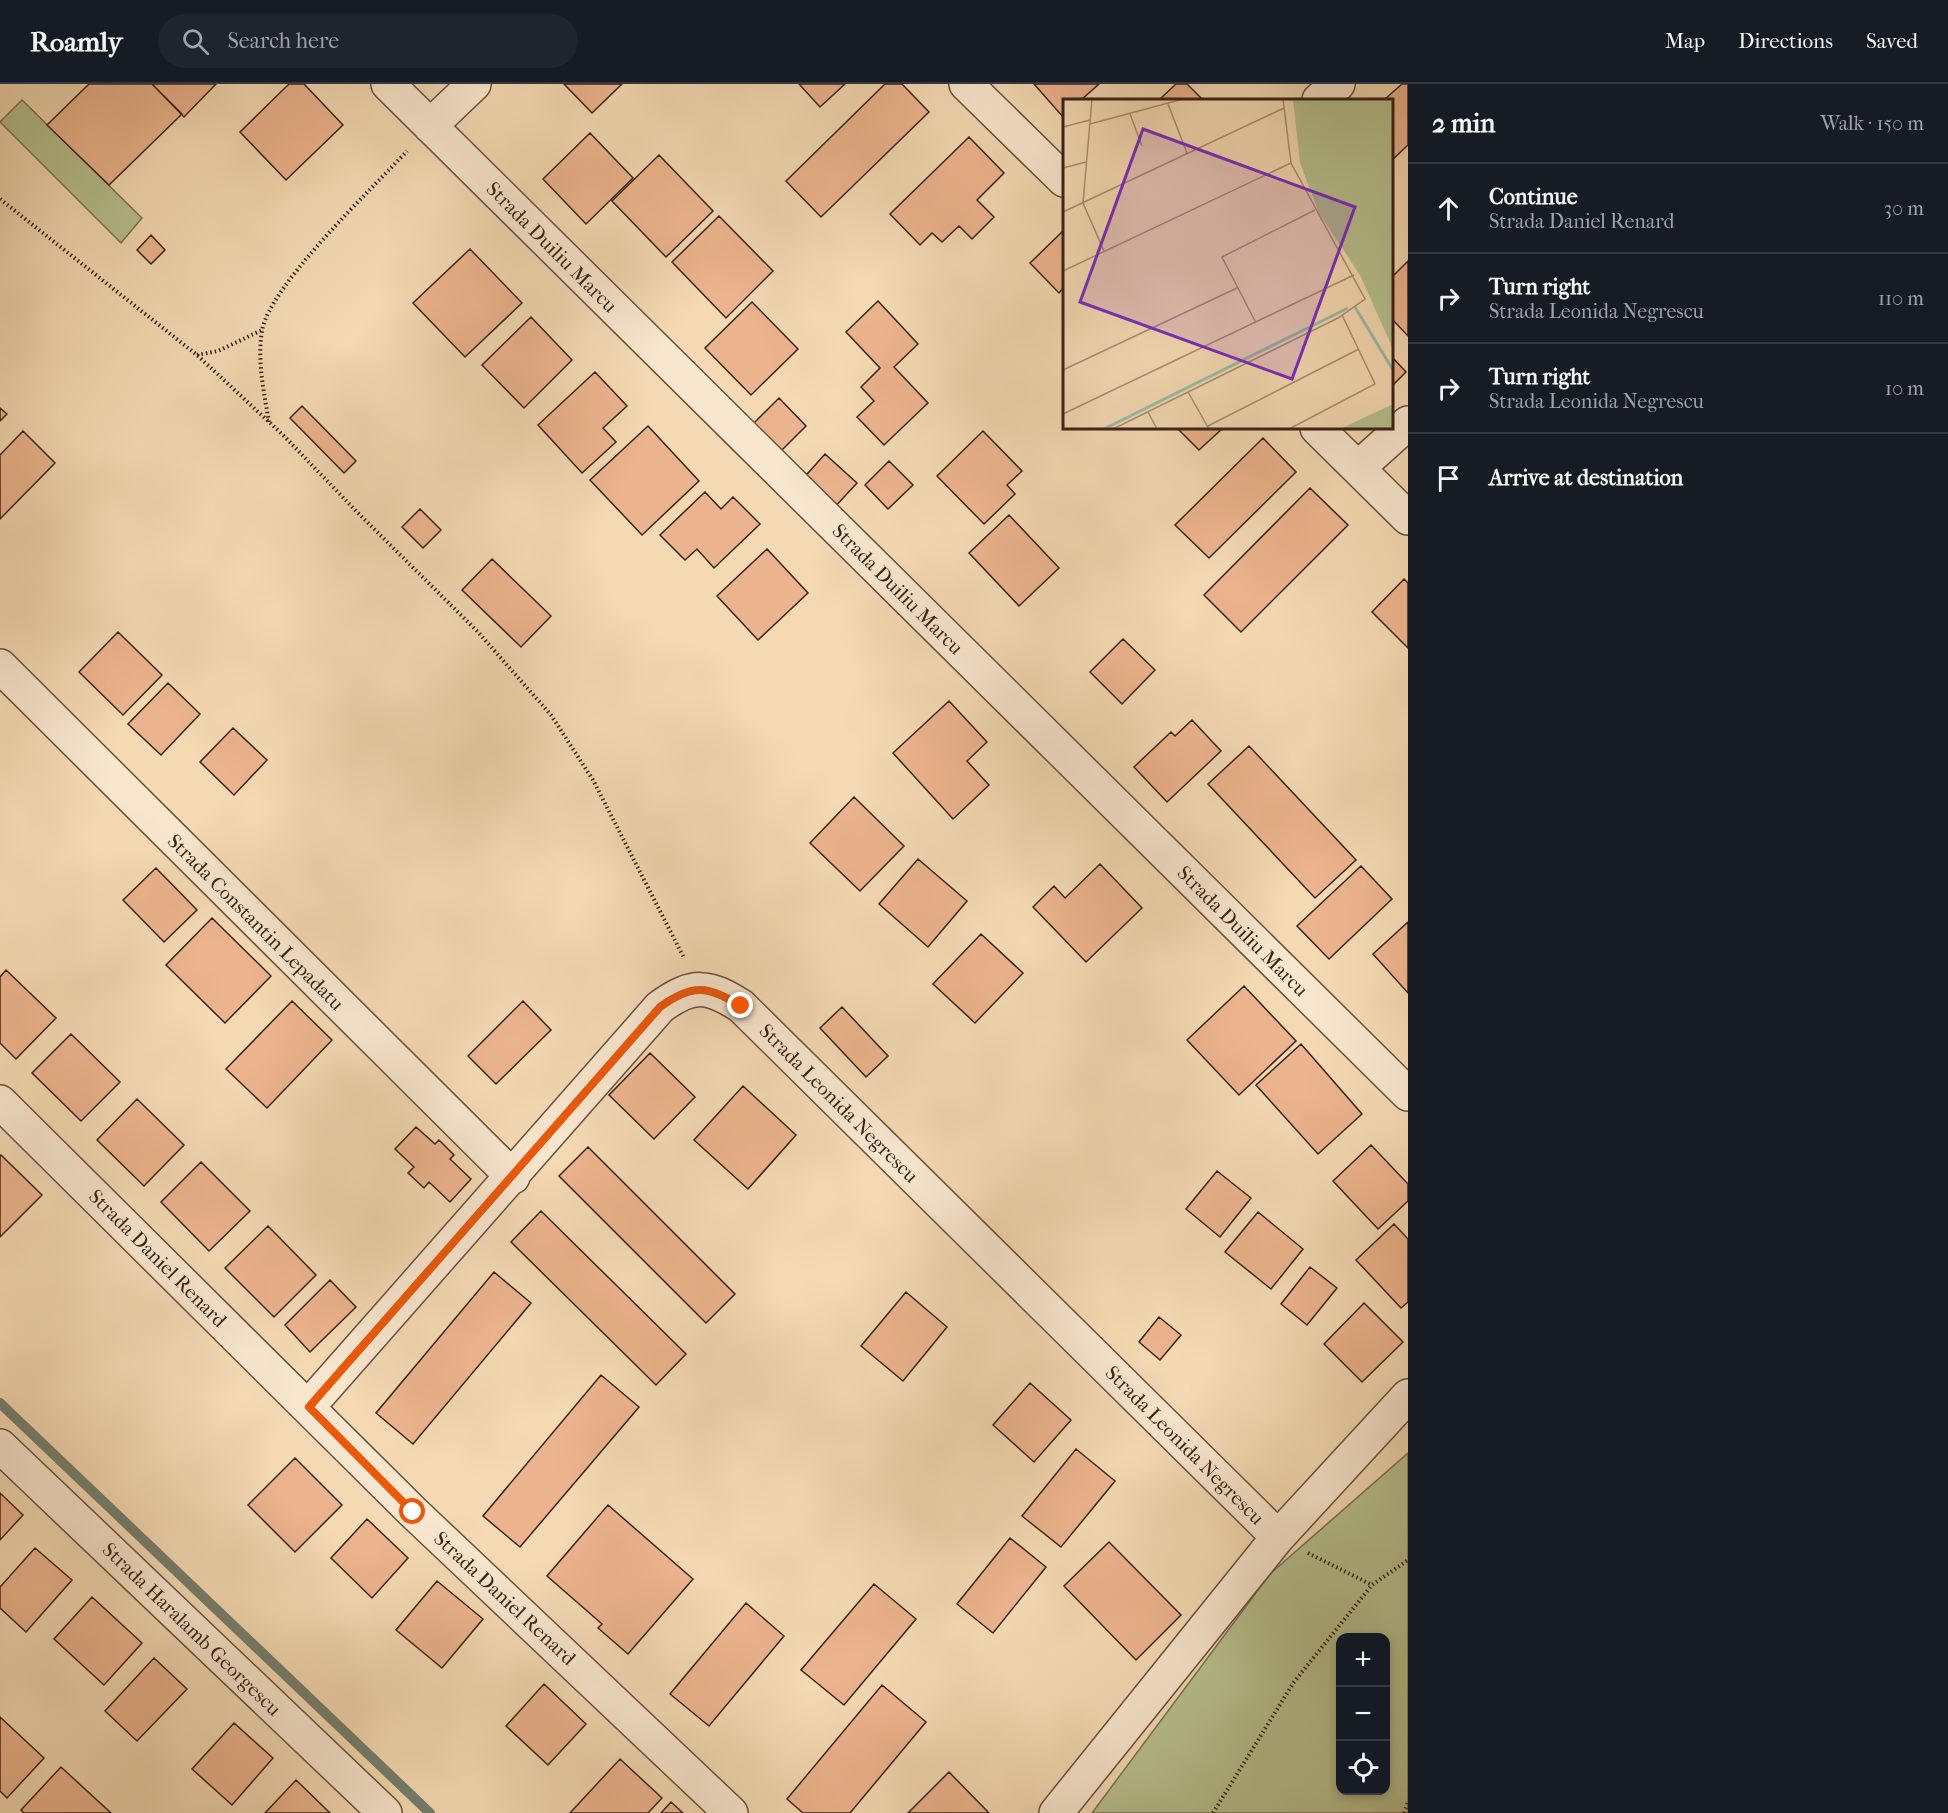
<!DOCTYPE html>
<html lang="en">
<head>
<meta charset="utf-8">
<style>
	:root { --surface:#171b24; --page:#20242c; --text:#f1f3f6; --muted:#9ea1a6; --line:#363941 }
	body { margin:0; font-family:"IM FELL French Canon",serif; background:var(--page); color:var(--text) }
	.controls { position:absolute; right:18px; bottom:18px; display:grid; overflow:hidden; border-radius:12px; box-shadow:0 3px 9px #0003 }
	.controls button { width:54px; height:54px; display:grid; place-items:center; padding:0; border:0; border-bottom:2px solid var(--line); background:var(--surface); color:var(--text); font:30px sans-serif }
	.stop { position:absolute; width:18px; height:18px; margin:-14px; border:4px solid #ea580c; border-radius:50%; background:#fff }
	.stop.end { background:#ea580c; border-color:#fff; box-shadow:0 2px 6px #0008 }
	.list { margin:0; padding:0; list-style:none }
	h2 { display:flex; justify-content:space-between; align-items:center; height:78px; margin:0; padding:0 24px; font-size:26px }
	h2 small { font-size:20px; font-weight:400; color:var(--muted) }
	.list li { display:grid; grid-template-columns:39px 1fr auto; gap:18px; align-items:center; box-sizing:border-box; height:90px; padding:0 24px; border-top:2px solid var(--line) }
	.list b { display:block; font-size:22px; white-space:nowrap }
	.list p { margin:0; font-size:20px; white-space:nowrap; color:var(--muted) }
	.list em { font-size:20px; font-style:normal; color:var(--muted) }
	.icon { flex:none; width:33px; height:33px; fill:none; stroke:currentColor; stroke-width:2; stroke-linecap:round; stroke-linejoin:round }
	.map { position:relative; flex:none; width:1408px; height:1729px; overflow:hidden }
	header { display:flex; align-items:center; gap:36px; box-sizing:border-box; height:84px; padding:0 30px; background:var(--surface); border-bottom:2px solid var(--line) }
	header strong { font-size:28px }
	nav { display:flex; gap:33px; margin-inline-start:auto; font-size:21px }
	.search { width:420px; height:54px; background:var(--page); display:flex; align-items:center; gap:15px; box-sizing:border-box; padding:0 21px; border-radius:33px; color:var(--muted); font-size:22px }
	main { display:flex }
	aside { flex:1; background:var(--surface) }
	.map>svg:first-child { display:block }
</style>
</head>
<body>
<header>
<strong>Roamly</strong>
<div class="search"><svg class="icon" aria-label="search" viewBox="0 0 24 24"><circle cx="10" cy="10" r="6"/><path d="M15 15l6 6"/></svg>Search here</div>
<nav><a>Map</a><a>Directions</a><a>Saved</a></nav>
</header>
<main>
<div class="map">
<svg width="1408" height="1729" viewBox="0 0 1408 1729">
	<rect width="100%" height="100%" fill="#f4d9b3"/>
	<filter id="stains"><feTurbulence type="fractalNoise" baseFrequency=".00333" numOctaves="4"/><feColorMatrix values="0 0 0 0 .2 0 0 0 0 .09 0 0 0 0 .02 0 0 0 .5 -.17"/></filter>
	<radialGradient id="worn" r=".72"><stop offset=".6" stop-color="#630" stop-opacity="0"/><stop offset="1" stop-color="#630" stop-opacity=".3"/></radialGradient>
	<path fill="#b6c090" stroke="#787154" stroke-width="1.5" fill-rule="evenodd" d="M22,16L142,134L121,159L0,38Z
		M1408,1369V1729H1092L1270,1490ZM1340,1554H1386V1706H1340Z"/>
	<g fill="none" stroke-linecap="round" stroke-linejoin="round">
		<path stroke="#757e6e" stroke-width="10" d="M0,1319L430,1729"/>
	</g>
	<path fill="#ecb48e" stroke="#392218" stroke-width="1.5" d="M89,0H152L182,30L109,101L47,41Z
		M152,0H216L184,33Z
		M289,0H304L343,41L286,96L240,48Z
		M564,0H622L592,29Z
		M799,0H845L820,23Z
		M885,0H902L929,28L821,133L786,97Z
		M1034,0H1099L1081,16H1064L1063,33Z
		M1176,0H1187L1203,16H1159Z
		M1402,0H1408V61L1392,76V16H1384Z
		M590,49L633,94L586,140L543,95Z
		M969,53L1004,89L977,116L994,133L972,155L959,142L942,158L932,149L920,161L890,130Z
		M659,71L713,127L666,173L612,117Z
		M719,132L773,187L726,234L672,178Z
		M1064,146V203L1059,209L1030,179Z
		M151,151L165,166L151,180L137,166Z
		M470,165L522,219L465,273L413,219Z
		M1408,177V252L1392,235V193Z
		M878,217L918,260L894,283L928,319L884,361L857,333L874,317L861,303L880,284L846,248Z
		M752,218L798,265L751,311L705,264Z
		M531,233L572,276L524,324L482,281Z
		M1392,273L1406,288L1392,302Z
		M595,288L627,322L603,344L616,358L582,389L538,341Z
		M779,314L806,342L781,367L754,339Z
		M302,322L356,377L344,389L290,334Z
		M0,324L7,330L0,337Z
		M648,342L699,397L642,451L590,396Z
		M1177,344H1223L1199,366Z
		M23,347L55,379L0,435V371Z
		M983,347L1022,387L1007,401L1015,410L984,440L937,392Z
		M1263,354L1296,388L1209,474L1175,441Z
		M825,370L857,399L832,426L801,397Z
		M889,377L913,401L888,425L865,401Z
		M1310,404L1348,441L1241,548L1204,511Z
		M705,408L721,425L733,413L760,440L714,484L697,465L685,476L660,451Z
		M420,425L441,446L423,464L402,443Z
		M1009,431L1059,484L1019,522L969,469Z
		M767,465L808,509L758,556L717,512Z
		M492,475L551,532L521,563L462,506Z
		M1404,495L1408,499V564L1372,528Z
		M118,548L162,591L123,631L79,588Z
		M1123,555L1155,586L1122,620L1090,588Z
		M168,599L200,630L161,671L128,640Z
		M949,617L987,658L967,677L989,701L953,735L893,669Z
		M1192,636L1221,667L1167,718L1134,683L1171,648L1175,652Z
		M233,644L267,676L234,711L200,678Z
		M1249,662L1356,776L1315,814L1208,700Z
		M854,713L904,762L860,807L810,759Z
		M918,775L967,817L928,863L879,820Z
		M1100,780L1142,824L1086,878L1033,823L1054,802L1065,814Z
		M1361,782L1392,815L1329,875L1297,842Z
		M156,784L197,826L164,858L123,816Z
		M212,834L271,892L225,939L166,881Z
		M1408,838V909L1373,870Z
		M981,850L1023,889L975,939L933,900Z
		M6,886L56,934L16,975L0,959V893Z
		M1244,902L1296,957L1239,1011L1187,956Z
		M292,917L332,956L267,1024L226,985Z
		M523,917L551,946L496,1000L468,972Z
		M842,923L888,972L866,993L820,944Z
		M71,950L120,998L81,1037L32,989Z
		M1301,960L1362,1030L1318,1070L1256,1001Z
		M650,969L695,1013L654,1055L609,1011Z
		M743,1002L796,1051L748,1105L694,1056Z
		M137,1015L184,1061L144,1102L97,1056Z
		M416,1043L435,1060L439,1056L454,1071L450,1075L471,1095L450,1118L429,1098L424,1104L408,1089L414,1083L395,1065Z
		M1371,1061L1408,1100V1117L1378,1145L1333,1097Z
		M588,1063L735,1210L706,1239L559,1092Z
		M1,1071L42,1111L0,1153V1072Z
		M201,1078L250,1127L209,1167L161,1118Z
		M1217,1087L1251,1114L1220,1153L1186,1125Z
		M541,1127L686,1270L656,1301L511,1158Z
		M1258,1128L1303,1165L1271,1205L1225,1168Z
		M1394,1140L1408,1155V1218L1401,1224L1356,1176Z
		M268,1142L316,1191L274,1233L225,1184Z
		M1310,1183L1337,1204L1307,1241L1281,1220Z
		M494,1188L531,1219L413,1360L376,1329Z
		M330,1196L356,1223L310,1268L285,1241Z
		M906,1208L947,1243L903,1297L861,1262Z
		M1364,1219L1403,1258L1362,1298L1324,1260Z
		M1159,1233L1181,1251L1160,1276L1139,1258Z
		M601,1291L639,1323L520,1463L483,1432Z
		M1030,1299L1071,1336L1034,1378L993,1341Z
		M1076,1365L1115,1397L1061,1463L1022,1432Z
		M295,1374L342,1421L295,1468L248,1421Z
		M0,1409L23,1431L0,1456Z
		M608,1421L693,1495L628,1570L598,1544L602,1540L547,1492Z
		M367,1435L408,1474L372,1514L331,1474Z
		M1010,1454L1046,1483L993,1549L957,1520Z
		M1109,1458L1181,1531L1136,1576L1064,1502Z
		M35,1464L72,1496L26,1548L0,1524V1503Z
		M437,1497L483,1535L442,1584L396,1546Z
		M874,1500L916,1535L844,1621L801,1586Z
		M92,1513L142,1559L104,1601L54,1555Z
		M746,1519L784,1552L709,1642L670,1610Z
		M154,1574L187,1605L137,1657L105,1627Z
		M544,1600L586,1640L548,1681L506,1642Z
		M882,1601L926,1638L850,1729H803L787,1715Z
		M0,1633L44,1674L7,1714L0,1707Z
		M234,1639L273,1674L232,1721L192,1685Z
		M620,1675L662,1714L648,1729H570Z
		M61,1683L111,1729H24L21,1726Z
		M949,1688L989,1729H908Z
		M296,1696L330,1729H265Z
		M671,1718L683,1729H661Z"/>
	<g fill="none" stroke-linecap="round" stroke-linejoin="round">
		<defs>
			<path id="minor" d="M388,0L1408,1010
				M966,0L1064,96
				M1319,16L1338,0
				M430,42L474,0
				M1317,344L1408,434
				M1358,384L1408,339
				M0,582L513,1093
				M0,1018L413,1428L731,1729
				M308,1323L660,923C693,899 708,901 741,922L1278,1453
				M0,1362L385,1729
				M1056,1729L1278,1453L1408,1312"/>
		</defs>
		<use href="#minor" stroke="#68503f" stroke-width="36"/>
		<path stroke="#392218" stroke-width="4" stroke-dasharray="1.5 3" stroke-linecap="butt" d="M0,115L197,271L283,351L357,428L478,548L551,631L593,696L684,874
			M197,271L218,267L262,246
			M269,338C264,309 257,277 262,247C269,202 373,104 407,67
			M1308,1469L1372,1501
			M1213,1729L1294,1598L1372,1501L1408,1476
			M1404,1729L1408,1718"/>
		<use href="#minor" stroke="#f8e6ce" stroke-width="33"/>
	</g>
	<g fill="none" stroke-linecap="round" stroke-linejoin="round">
		<path stroke="#ea580c" stroke-width="8" d="M413,1428L309,1323L660,923C693,899 708,902 741,922"/>
	</g>
	<g text-anchor="middle" stroke-width="6" stroke-linejoin="round" paint-order="stroke">
		<g font-size="20" fill="#392218" stroke="#f8e6ce">
			<text transform="translate(552 163) rotate(45)" y="7">Strada Duiliu Marcu</text>
			<text transform="translate(898 505) rotate(45)" y="7">Strada Duiliu Marcu</text>
			<text transform="translate(256 838) rotate(45)" y="7">Strada Constantin Lepadatu</text>
			<text transform="translate(1243 847) rotate(45)" y="7">Strada Duiliu Marcu</text>
			<text transform="translate(839 1019) rotate(45)" y="7">Strada Leonida Negrescu</text>
			<text transform="translate(158 1174) rotate(45)" y="7">Strada Daniel Renard</text>
			<text transform="translate(1185 1361) rotate(45)" y="7">Strada Leonida Negrescu</text>
			<text transform="translate(505 1514) rotate(43)" y="7">Strada Daniel Renard</text>
			<text transform="translate(192 1545) rotate(44)" y="7">Strada Haralamb Georgescu</text>
		</g>
	</g>
	<g transform="translate(1063 15)">
		<rect width="330" height="330" fill="#f4d9b3"/>
		<path d="M230,0H330V250L297,176L256,114L237,64ZM330,305V330H277Z" fill="#b6c090"/>
		<path fill="none" stroke="#9dbba8" stroke-width="3" d="M292,208L330,271M41,330L285,209"/>
		<path fill="none" stroke="#a99075" stroke-width="1.5" d="M29,0L20,104L41,152M105,5L124,54M67,15L79,47M27,25L120,0M0,28L27,21M0,69L23,63M0,113L221,9M0,172L228,64M193,224L159,158L252,111M0,271L174,189M125,293L146,330M85,313L94,330M0,315L291,176M145,327L296,250M50,330L275,219L302,200L228,64L220,0M226,330L312,285L279,216"/>
		<path fill="#7b2cbf" fill-opacity="0.15" stroke="#7b2cbf" stroke-width="3" d="M80,30L292,108L229,280L17,203Z"/>
		<rect width="330" height="330" fill="none" stroke="#392218" stroke-width="3"/>
	</g>
	<rect width="100%" height="100%" filter="url(#stains)"/>
	<rect width="100%" height="100%" fill="url(#worn)"/>
</svg>
<div class="controls">
<button>+</button>
<button>−</button>
<button><svg class="icon" aria-label="locate" viewBox="0 0 24 24"><circle cx="12" cy="12" r="6"/><path d="M12 2v4M12 18v4M2 12h4M18 12h4"/></svg></button>
</div>
<div class="stop" style="left:413px;top:1428px"></div>
<div class="stop end" style="left:741px;top:922px"></div>
</div>
<aside>
<h2>2 min<small>Walk · 150 m</small></h2>
<ul class="list">
<li><svg class="icon" aria-label="ahead" viewBox="0 0 24 24"><path d="M12 20V5M6 11l6-6 6 6"/></svg><div><b>Continue</b><p>Strada Daniel Renard</p></div><em>30 m</em></li>
<li><svg class="icon" aria-label="right" viewBox="0 0 24 24"><path d="M7 20v-9h11M14 6l5 5-5 5"/></svg><div><b>Turn right</b><p>Strada Leonida Negrescu</p></div><em>110 m</em></li>
<li><svg class="icon" aria-label="right" viewBox="0 0 24 24"><path d="M7 20v-9h11M14 6l5 5-5 5"/></svg><div><b>Turn right</b><p>Strada Leonida Negrescu</p></div><em>10 m</em></li>
<li><svg class="icon" aria-label="arrive" viewBox="0 0 24 24"><path d="M6 21V4h12l-3 4 3 4H6"/></svg><div><b>Arrive at destination</b></div></li>
</ul>
</aside>
</main>
</body>
</html>
